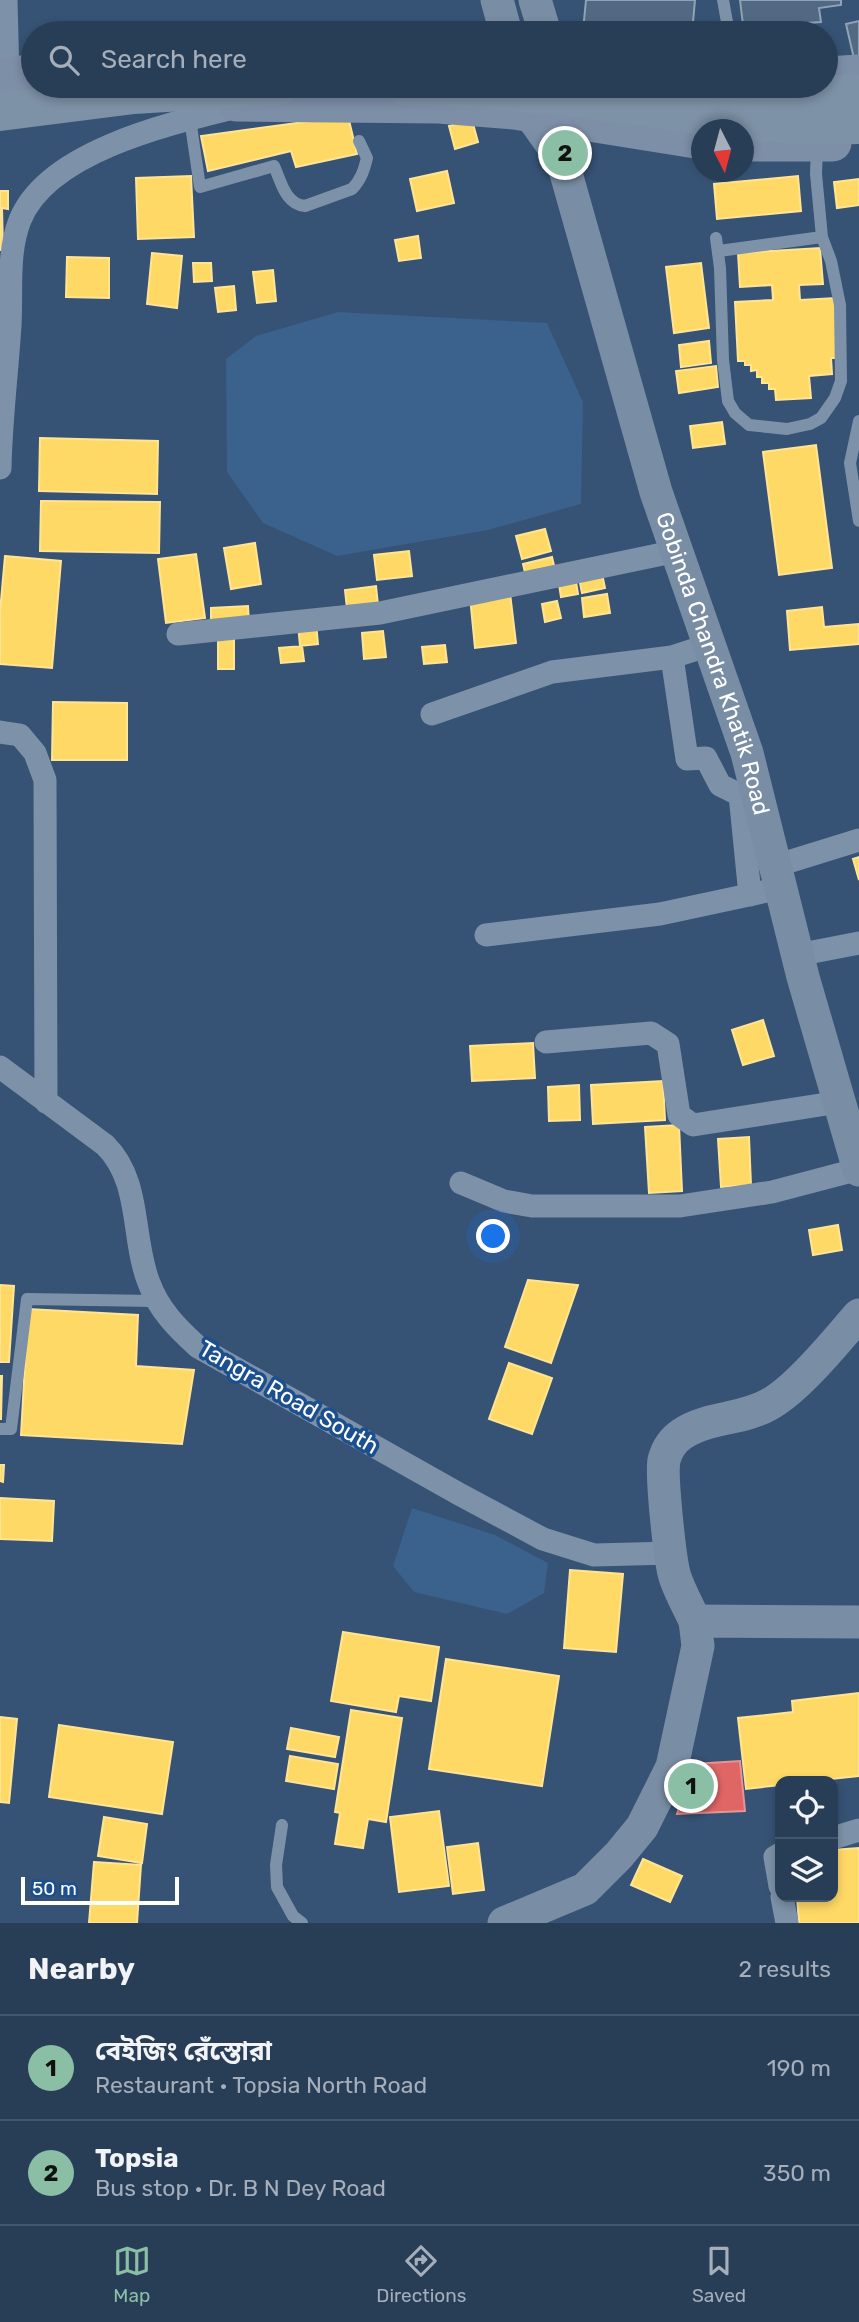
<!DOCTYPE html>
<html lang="en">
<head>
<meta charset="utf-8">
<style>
	:root { --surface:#283e57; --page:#30455d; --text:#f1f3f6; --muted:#a5aeba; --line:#44576d; --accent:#8abfa5 }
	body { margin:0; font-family:Rubik,"Noto Sans Bengali",sans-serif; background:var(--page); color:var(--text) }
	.controls { position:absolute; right:21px; bottom:21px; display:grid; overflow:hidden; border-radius:14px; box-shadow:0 4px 10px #0003 }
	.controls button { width:63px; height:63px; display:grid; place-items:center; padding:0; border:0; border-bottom:2px solid var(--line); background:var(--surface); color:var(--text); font:35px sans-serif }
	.compass { position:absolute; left:691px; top:119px; width:63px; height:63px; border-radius:50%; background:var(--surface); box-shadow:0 4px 10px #0003; rotate:174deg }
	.scale { position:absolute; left:21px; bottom:18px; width:158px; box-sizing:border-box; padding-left:7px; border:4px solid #fff; border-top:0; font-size:19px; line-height:24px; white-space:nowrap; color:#fff; -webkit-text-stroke:5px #1b4f8f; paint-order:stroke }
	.you { position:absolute; left:494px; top:1237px; width:24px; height:24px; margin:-18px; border:5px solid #fff; border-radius:50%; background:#1a73e8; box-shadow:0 0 0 10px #1a73e833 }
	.badge { display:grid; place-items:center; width:46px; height:46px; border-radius:50%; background:var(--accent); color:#111; font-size:23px; font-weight:700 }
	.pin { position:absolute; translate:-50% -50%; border:4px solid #fff; box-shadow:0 2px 7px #0006 }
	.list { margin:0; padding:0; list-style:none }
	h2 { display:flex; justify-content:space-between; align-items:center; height:91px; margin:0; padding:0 28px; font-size:30px }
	h2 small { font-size:23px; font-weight:400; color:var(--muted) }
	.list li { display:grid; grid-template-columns:46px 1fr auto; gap:21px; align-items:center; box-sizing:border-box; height:105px; padding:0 28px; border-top:2px solid var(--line) }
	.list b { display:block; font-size:26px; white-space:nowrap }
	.list p { margin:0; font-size:23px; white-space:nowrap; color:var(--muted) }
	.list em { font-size:23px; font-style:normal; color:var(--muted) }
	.icon { flex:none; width:38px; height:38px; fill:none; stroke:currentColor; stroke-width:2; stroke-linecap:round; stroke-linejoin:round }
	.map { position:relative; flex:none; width:859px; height:1923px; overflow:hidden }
	.search { position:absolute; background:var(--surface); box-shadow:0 4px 10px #0003; left:21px; right:21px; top:21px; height:77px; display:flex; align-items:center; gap:18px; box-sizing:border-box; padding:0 24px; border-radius:38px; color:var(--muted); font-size:26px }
	.sheet { height:301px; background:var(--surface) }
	nav { display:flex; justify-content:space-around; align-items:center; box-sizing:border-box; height:98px; border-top:2px solid var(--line); background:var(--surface); font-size:19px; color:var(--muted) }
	nav a { display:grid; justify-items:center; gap:4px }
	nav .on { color:var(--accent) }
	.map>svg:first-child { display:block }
</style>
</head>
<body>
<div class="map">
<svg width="859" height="1923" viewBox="0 0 859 1923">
	<rect width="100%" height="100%" fill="#365274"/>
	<path fill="#3b618d" d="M338,312L547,323L583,402L581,504L488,530L337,556L263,523L227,472L226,359L256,336Z
		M412,1508L495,1535L548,1563L544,1593L507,1614L414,1592L393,1566Z"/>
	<path fill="#ffd966" stroke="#ffe494" stroke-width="2" d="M348,116L357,154L296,167L291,151L208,171L201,136Z
		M472,120L478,142L455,149L449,126Z
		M447,171L454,203L417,211L410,179Z
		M191,176L194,237L138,239L136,178Z
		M798,176L801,211L717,219L714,184Z
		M859,179V205L837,208L834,182Z
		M0,191H8V209L2,208L3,250H0Z
		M418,236L421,258L399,261L395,240Z
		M820,248L823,284L799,285L800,300L836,298L839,358H831L832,374L809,376L811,398L776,400L775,389H769V383H762V377H757V370L751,371V365H745V361H738L735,302L773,300L772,285L740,287L738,253Z
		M152,253L182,256L177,308L147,304Z
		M67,257L109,258V298L66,297Z
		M193,263H211L212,281L194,282Z
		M701,263L709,328L674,333L666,267Z
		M273,270L276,301L257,303L253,272Z
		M234,286L236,310L218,312L215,288Z
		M709,341L711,363L681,367L679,345Z
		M716,366L718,387L679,393L676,371Z
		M722,422L725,444L693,448L690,426Z
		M40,438L158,441L157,494L39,491Z
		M816,445L832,568L779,575L763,452Z
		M41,501L160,502L159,553L40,551Z
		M545,529L551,551L522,559L516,536Z
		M255,543L261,584L231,589L224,548Z
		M409,551L412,576L377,580L374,555Z
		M196,554L205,618L166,623L158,559Z
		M5,556L61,561L52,668L0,664V612Z
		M552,557L556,574L527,581L523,564Z
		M601,569L605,588L582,593L578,573Z
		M575,576L578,594L561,597L558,578Z
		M376,586L378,605L347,609L345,590Z
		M510,593L516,643L475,648L470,597Z
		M607,594L610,613L584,617L582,598Z
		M557,601L561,618L545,622L542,604Z
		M248,606L249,624L211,625V608Z
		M822,607L824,627L859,624V644L790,650L787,611Z
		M316,623L318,644L300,646L298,624Z
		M383,631L386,657L364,659L362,633Z
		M218,634H234V669H218Z
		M445,645L447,662L424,664L422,647Z
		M302,646L304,661L281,663L279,648Z
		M53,702L127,703V760H52Z
		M859,857V880L853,859Z
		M763,1020L774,1056L743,1065L732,1030Z
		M533,1043L535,1078L472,1081L470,1046Z
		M663,1081L665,1120L593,1124L591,1085Z
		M579,1085L580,1120L549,1121L548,1087Z
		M679,1125L682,1191L649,1193L645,1127Z
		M749,1137L751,1185L721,1187L718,1139Z
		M838,1225L842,1250L813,1255L809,1230Z
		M528,1280L578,1285L551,1363L505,1347Z
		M0,1285L14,1286L9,1362H0Z
		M28,1309L138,1315L136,1366L194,1370L182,1444L21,1435Z
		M509,1363L552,1378L532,1434L489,1419Z
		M0,1376H2L1,1419H0Z
		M0,1465H4L3,1482L0,1481Z
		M0,1498L54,1501L52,1541L0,1539Z
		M570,1570L623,1574L616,1652L564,1648Z
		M343,1632L439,1647L431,1701L399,1696L396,1712L331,1701Z
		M446,1659L559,1676L542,1786L429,1769Z
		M859,1693V1776L812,1781H780V1785L746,1789L738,1718L793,1712L792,1701Z
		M351,1710L402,1718L386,1822L368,1819L363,1848L335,1844L340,1813L335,1812Z
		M0,1717L17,1719L9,1803L0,1802Z
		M59,1725L173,1742L162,1814L49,1797Z
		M291,1728L339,1737L335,1757L287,1749Z
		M290,1756L338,1764L334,1789L286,1781Z
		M439,1811L449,1886L399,1892L390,1817Z
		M104,1817L147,1824L142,1863L98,1856Z
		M478,1843L484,1890L453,1894L447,1847Z
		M859,1848V1923H799L797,1897H833V1850Z
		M643,1859L682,1876L670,1902L631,1885Z
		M94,1862L141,1865L137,1923H89Z"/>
	<path fill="#e06666" stroke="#e99494" stroke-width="2" d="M740,1761L745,1811L677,1814L693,1764Z"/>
	<path fill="#526984" stroke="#92a2b6" stroke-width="2" d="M586,0H695L692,33L583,31Z
		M740,0H841V5L819,8L821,22L808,23L809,29L778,33H744Z
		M859,21V63H855L846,24Z"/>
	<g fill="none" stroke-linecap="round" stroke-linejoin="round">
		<path stroke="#7d92a8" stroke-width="12" d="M723,0L729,33
			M190,119L200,187L274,166C281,181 285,204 305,206L352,189C361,180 364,170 367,158L359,141
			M716,238L720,268L723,360L728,401L735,413L749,425L787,429L810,424L821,418L835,398L841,381L840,305L831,261L822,237L816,174L817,147
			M719,251L822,237
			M859,421L850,463L859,521
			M0,1429H11L27,1299L156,1301
			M282,1825L276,1865L277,1887L293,1916L302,1923"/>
		<path stroke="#7d92a8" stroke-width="23" d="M6,0L8,77
			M0,468C1,420 7,373 10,325C12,291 7,253 20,220C49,148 181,121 249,104
			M178,634L380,613L677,551
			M672,657L687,759L706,758L720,785L740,795L750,895
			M432,714L552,672L672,657L709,645
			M0,732L20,735L35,753L45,780L46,1102
			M775,866L859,840
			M486,935L660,914L781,888
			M797,955L859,943
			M546,1042L651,1033L668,1044L679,1115L693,1125L839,1102
			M0,1067L105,1145C142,1181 131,1238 149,1283C159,1310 177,1328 198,1347L459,1494L543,1539L594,1555L672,1553
			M461,1183L504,1201L532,1206H680L772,1192L859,1169
			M833,1838L859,1830
			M780,1854L775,1857L780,1886
			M782,1897L787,1923"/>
		<g stroke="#798da4" stroke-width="33">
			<path d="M497,0L506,33"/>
			<path d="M535,0L545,33"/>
			<path id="s1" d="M524,95L530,114L562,159L656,492L747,753L803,977L859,1170"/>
			<path d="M695,1621C688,1606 680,1592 675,1577C670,1562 661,1475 664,1460C667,1449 673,1440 682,1434C707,1417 741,1420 768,1405C797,1390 836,1341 859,1315"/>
			<path d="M504,1923L585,1889L619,1855L642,1827L672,1767L698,1646L695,1621L859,1622"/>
		</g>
		<path stroke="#7d8ea7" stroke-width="37" d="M826,75L859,73
			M0,78L33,72
			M236,103L439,105L514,111L702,141
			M744,143H833"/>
		<path stroke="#7e92a7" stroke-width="38" d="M674,86L742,93L859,94
			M0,112L134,95L281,86"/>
		<path stroke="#7e92a7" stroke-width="38" d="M404,86C462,88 521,92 579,99C673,110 764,130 859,125"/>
	</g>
	<g text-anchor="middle" stroke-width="7" stroke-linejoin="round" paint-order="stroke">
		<g font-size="23" fill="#fff" stroke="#1b4f8f">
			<text dy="8" stroke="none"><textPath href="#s1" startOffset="602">Gobinda Chandra Khatik Road</textPath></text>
			<text transform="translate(289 1397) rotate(30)" y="8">Tangra Road South</text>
		</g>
	</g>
</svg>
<div class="controls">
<button><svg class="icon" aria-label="locate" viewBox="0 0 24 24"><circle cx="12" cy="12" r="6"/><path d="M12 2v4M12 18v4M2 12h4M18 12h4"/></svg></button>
<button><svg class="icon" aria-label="layers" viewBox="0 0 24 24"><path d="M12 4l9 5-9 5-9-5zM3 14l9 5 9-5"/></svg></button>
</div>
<svg class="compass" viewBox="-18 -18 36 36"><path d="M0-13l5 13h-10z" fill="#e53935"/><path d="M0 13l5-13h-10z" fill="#a5aeba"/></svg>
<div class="scale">50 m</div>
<div class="you"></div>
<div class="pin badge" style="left:691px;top:1786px">1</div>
<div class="pin badge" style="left:565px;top:153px">2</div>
<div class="search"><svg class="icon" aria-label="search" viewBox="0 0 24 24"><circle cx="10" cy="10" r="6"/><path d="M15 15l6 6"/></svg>Search here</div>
</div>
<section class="sheet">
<h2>Nearby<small>2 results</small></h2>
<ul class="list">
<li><span class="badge">1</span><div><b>বেইজিং রেঁস্তোরা</b><p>Restaurant · Topsia North Road</p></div><em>190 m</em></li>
<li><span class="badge">2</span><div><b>Topsia</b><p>Bus stop · Dr. B N Dey Road</p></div><em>350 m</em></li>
</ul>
</section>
<nav>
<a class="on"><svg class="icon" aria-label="map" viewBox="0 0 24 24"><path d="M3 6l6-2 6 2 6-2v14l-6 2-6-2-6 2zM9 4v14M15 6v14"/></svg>Map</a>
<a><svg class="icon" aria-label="directions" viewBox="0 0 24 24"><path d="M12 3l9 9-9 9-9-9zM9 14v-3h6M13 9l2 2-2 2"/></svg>Directions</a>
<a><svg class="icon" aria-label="saved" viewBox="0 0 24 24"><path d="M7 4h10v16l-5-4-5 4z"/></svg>Saved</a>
</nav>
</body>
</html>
